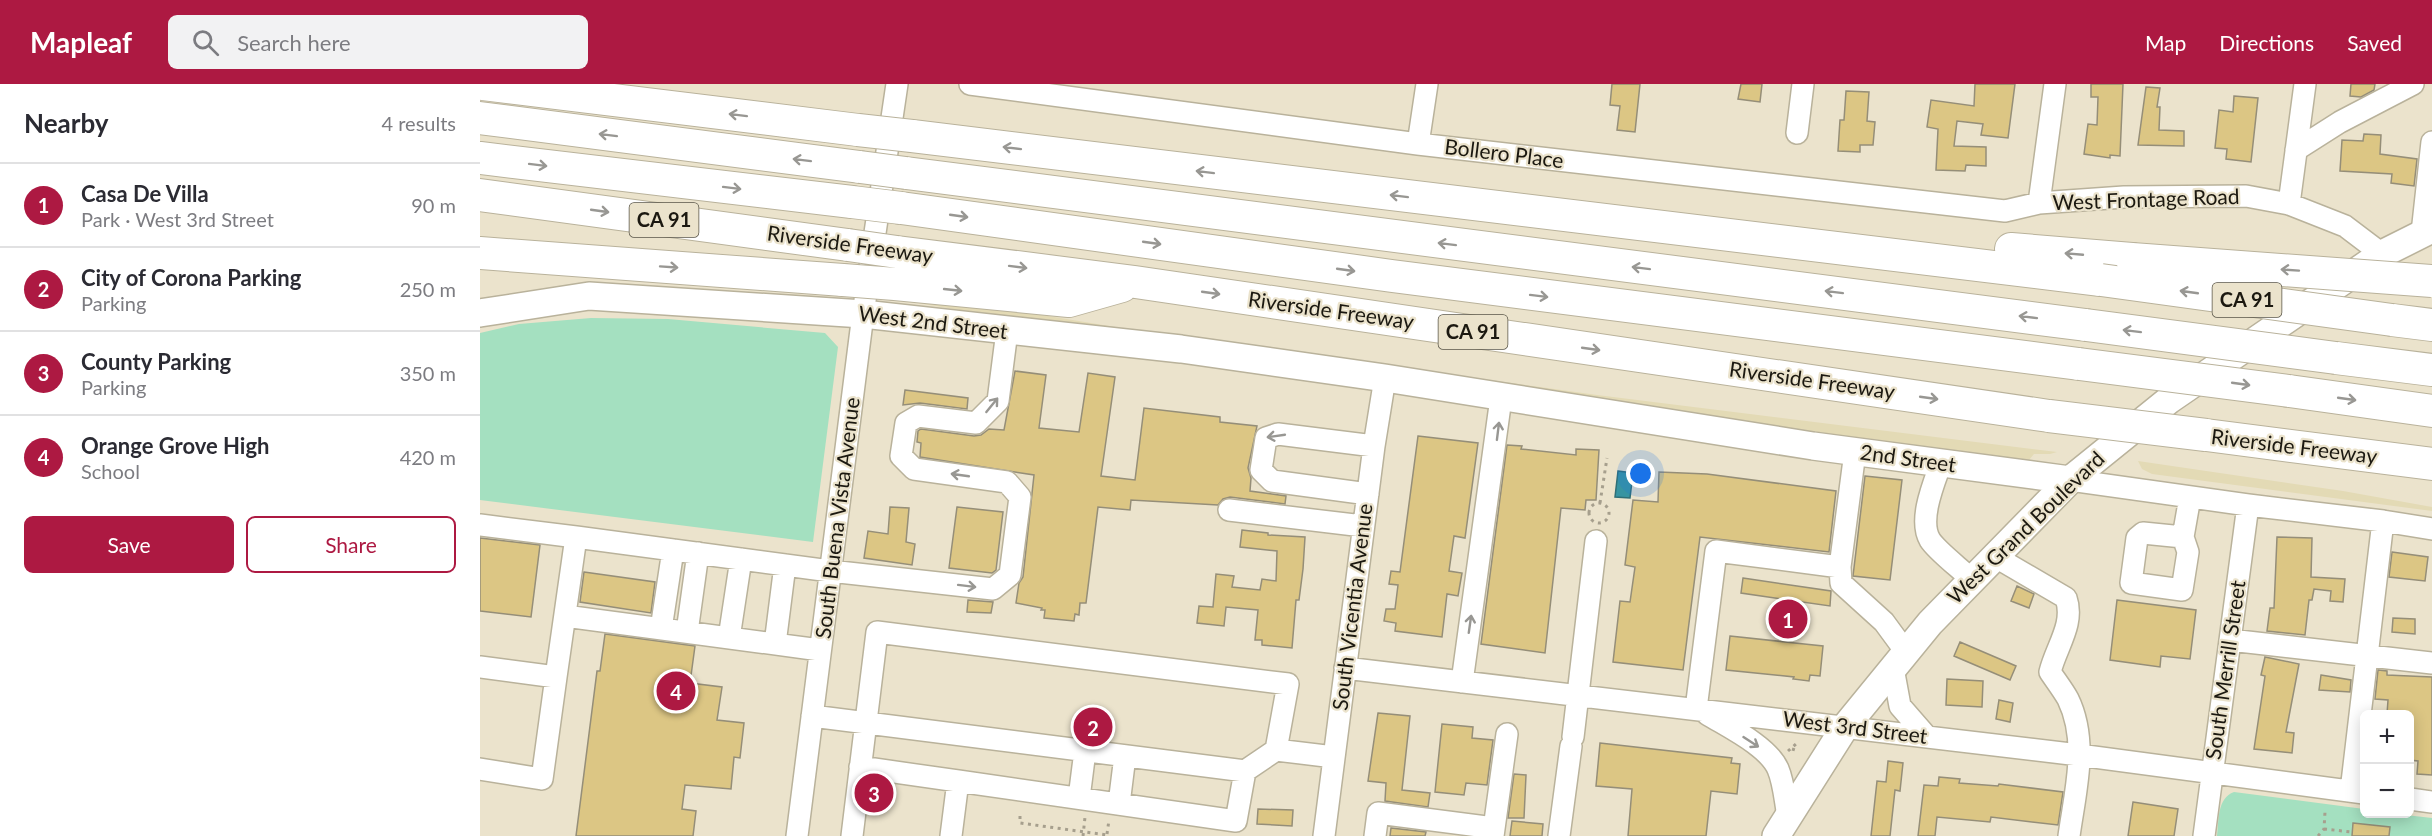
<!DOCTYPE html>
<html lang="en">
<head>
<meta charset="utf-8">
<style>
	:root { --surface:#fff; --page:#f2f2f3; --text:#2b2b33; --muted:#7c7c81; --line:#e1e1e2; --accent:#ad1942 }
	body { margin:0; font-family:Lato,sans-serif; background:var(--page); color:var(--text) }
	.controls { position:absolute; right:18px; bottom:18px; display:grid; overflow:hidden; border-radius:9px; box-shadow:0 3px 15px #0003 }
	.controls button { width:54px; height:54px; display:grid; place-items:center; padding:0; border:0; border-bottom:2px solid var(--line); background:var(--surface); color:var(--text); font:30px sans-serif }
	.you { position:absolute; left:1161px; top:390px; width:21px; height:21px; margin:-15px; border:4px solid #fff; border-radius:50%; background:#1a73e8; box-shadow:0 0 0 9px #1a73e833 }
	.badge { display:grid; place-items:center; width:39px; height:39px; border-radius:50%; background:var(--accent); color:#fff; font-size:20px; font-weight:700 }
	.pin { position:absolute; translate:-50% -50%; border:3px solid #fff; box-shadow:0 2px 6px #0006 }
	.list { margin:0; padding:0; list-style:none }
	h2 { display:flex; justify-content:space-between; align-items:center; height:78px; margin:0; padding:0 24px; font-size:26px }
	h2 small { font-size:20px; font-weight:400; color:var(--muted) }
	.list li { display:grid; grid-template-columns:39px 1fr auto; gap:18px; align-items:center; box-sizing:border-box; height:84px; padding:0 24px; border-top:2px solid var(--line) }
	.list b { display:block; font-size:22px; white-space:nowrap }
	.list p { margin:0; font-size:20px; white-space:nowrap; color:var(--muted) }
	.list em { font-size:20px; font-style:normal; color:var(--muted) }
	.actions { display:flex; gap:12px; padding:18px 24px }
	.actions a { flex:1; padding:14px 0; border:2px solid var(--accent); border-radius:9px; text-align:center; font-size:21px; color:var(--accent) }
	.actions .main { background:var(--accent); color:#fff }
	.icon { flex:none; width:33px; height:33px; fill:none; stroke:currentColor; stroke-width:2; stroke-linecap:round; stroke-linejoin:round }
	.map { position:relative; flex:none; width:1952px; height:752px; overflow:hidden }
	header { display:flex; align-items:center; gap:36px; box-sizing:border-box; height:84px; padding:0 30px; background:var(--accent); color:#fff }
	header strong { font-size:28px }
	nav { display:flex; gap:33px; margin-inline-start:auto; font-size:21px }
	.search { width:420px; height:54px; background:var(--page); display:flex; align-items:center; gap:15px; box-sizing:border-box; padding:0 21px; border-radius:9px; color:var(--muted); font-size:22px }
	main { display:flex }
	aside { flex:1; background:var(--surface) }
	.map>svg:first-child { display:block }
</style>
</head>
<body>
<header>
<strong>Mapleaf</strong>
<div class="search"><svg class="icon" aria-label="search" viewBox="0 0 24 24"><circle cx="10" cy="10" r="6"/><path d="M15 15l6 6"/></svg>Search here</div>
<nav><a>Map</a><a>Directions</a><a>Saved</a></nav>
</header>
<main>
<aside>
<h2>Nearby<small>4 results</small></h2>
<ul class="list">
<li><span class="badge">1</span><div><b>Casa De Villa</b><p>Park · West 3rd Street</p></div><em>90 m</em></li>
<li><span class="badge">2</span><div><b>City of Corona Parking</b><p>Parking</p></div><em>250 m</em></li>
<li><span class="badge">3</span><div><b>County Parking</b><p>Parking</p></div><em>350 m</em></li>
<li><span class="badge">4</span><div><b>Orange Grove High</b><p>School</p></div><em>420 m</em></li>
</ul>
<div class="actions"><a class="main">Save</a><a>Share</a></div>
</aside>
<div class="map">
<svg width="1952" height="752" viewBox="0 0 1952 752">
	<rect width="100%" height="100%" fill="#ebe3cc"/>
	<path fill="#a4e0c0" d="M111,234L188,235L345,249L358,263L333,458L0,416V249L39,240Z
		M1299,525L1322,528C1325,536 1324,541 1317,546L1296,543L1292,533Z
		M1754,708L1884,725V730H1917L1952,734V752H1737C1739,736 1737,714 1754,708Z"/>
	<path fill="#e3dab5" d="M408,206L672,249L1117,311L1577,368L1570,370H1554L1549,376C1168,326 786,277 407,214Z
		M1658,377L1863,407L1952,423V427L1672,390L1662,385Z"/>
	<path fill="#3794a1" stroke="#2f6f76" stroke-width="1.5" d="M1138,387L1153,389L1150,414L1135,413Z"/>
	<path fill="#dcc684" stroke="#958e78" stroke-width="1.5" d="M1132,0H1160L1155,48L1137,46L1140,22L1130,21Z
		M1261,0H1282L1280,18L1258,15Z
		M1495,0H1535L1528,54L1501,51L1503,40L1477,37L1474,62L1506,63V82L1486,81L1485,87L1456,86L1458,45L1447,43L1451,16L1494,22Z
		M1611,0H1643L1640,72L1630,71V74L1604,70L1608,40L1617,41L1618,13H1611Z
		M1871,0H1895L1894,6L1881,13L1870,12Z
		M1666,3L1680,4L1677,23H1680L1679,46L1704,47V62L1658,61Z
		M1366,7L1389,8L1387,37L1395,38L1393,61H1380V68L1358,67L1360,36H1364Z
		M1754,12L1778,14L1771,78L1746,75L1747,65L1735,64L1739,26L1753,28Z
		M1884,50L1901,51L1900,70L1937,75L1934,102L1911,99L1912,90L1860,87L1862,56L1883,57Z
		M535,287L566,291L559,344L599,348L608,289L635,293L621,392L655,396L664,324L740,333V338L777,342L768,384L771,394L770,407L806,412L805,420L750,413L743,415L738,421L651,416L650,426L618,423L606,519H600L599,531L595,530L594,537L564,534L565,526H561L562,524L536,519L539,499L543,493L554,391L440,373L441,359L437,358L438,347L441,345L494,352L501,351L509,345L524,346Z
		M425,306L488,314L487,325L440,319L423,321Z
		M938,352L998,359L985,454L974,452L969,487L982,489L978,512L967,510L962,553L915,547L916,539L904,537L906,525H915L918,501L909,500L911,487L920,488Z
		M1027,361L1042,362L1041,365L1096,371V365L1119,366L1116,416H1106L1105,426L1081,424L1065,569L1001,560Z
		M1179,388L1227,390L1356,407L1349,468L1220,453L1203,586L1133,578L1140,517L1150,518L1155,483L1145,481L1153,416L1178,418Z
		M1385,392L1422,396L1410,496L1373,492Z
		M410,423L429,424L426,458L435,460L432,481L384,474L388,447L408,450Z
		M477,423L523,428L516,486L512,489L469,484Z
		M762,446L788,449V451L825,453L823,485L819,516H816L812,564L782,561V556H775L778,526L746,523L744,542L717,539L719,522L733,523L736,490L754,492L752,503L780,506L782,495L796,497L797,467L760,463Z
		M1797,453L1832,454L1831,493L1865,495L1863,518L1850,517L1851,507L1834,505L1832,516H1829L1825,551L1787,547L1790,524H1794Z
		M0,454L60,461L51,533L0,527Z
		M1912,468L1948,473L1945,497L1909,493Z
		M104,488L175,498L171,529L100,518Z
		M1263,494L1351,507L1350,522L1261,509Z
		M1537,502L1554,510L1549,524L1531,517Z
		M488,516L513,518L511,529L487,528Z
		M1637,516L1716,526L1710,575L1681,572L1680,583L1630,576Z
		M1913,534L1935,535V550L1912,548Z
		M125,550L215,562L210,599L242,603L237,636L264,639L260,674L254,673L251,705L205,701L202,725L216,727L213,752H96L117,587H120Z
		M1250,552L1343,562L1340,592L1330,591L1329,597L1313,595L1314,593L1246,586Z
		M1480,558L1536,582L1530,596L1474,572Z
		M1785,573L1819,580L1806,648L1814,649L1812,669L1774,665L1785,592L1781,591Z
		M1898,586L1907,587V591L1952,593V691L1937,690L1938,677L1929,676V630H1907L1908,616L1895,615Z
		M1841,591L1871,596L1870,608L1839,606Z
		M1467,595L1503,597L1502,623L1466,621Z
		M1519,616L1533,619L1530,638L1516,635Z
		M898,629L930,632L922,706L950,709L948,723L905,717L906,699L888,697Z
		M962,640L993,643L992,654L1013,656L1007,701L986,699L984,711L955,708Z
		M1120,659L1252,674L1251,679L1260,680L1257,710L1231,707L1226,752H1148L1152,705L1116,702Z
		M1408,677L1423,679L1420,707L1415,706L1410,752H1391L1397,697L1406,698Z
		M1034,690L1046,691L1044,734H1028Z
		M1459,693L1480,695L1479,699L1518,702L1519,700L1583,708L1578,741L1511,733L1510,738L1457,733L1455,752H1438L1444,701L1458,702Z
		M1653,718L1698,725L1694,752H1648Z
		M778,725L813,726L812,742L777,740Z
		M1032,737L1063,740L1062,752H1030Z
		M1873,739L1910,743L1909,752H1872Z
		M911,744L946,748L945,752H910Z"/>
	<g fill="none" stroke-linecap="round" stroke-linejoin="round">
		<defs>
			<path id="minor" d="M490,0L938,60L1525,127L1559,119L1644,113L1766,112L1809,120L1865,142L1902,170
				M1317,49L1323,0
				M938,60L947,0
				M1816,66L1860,38L1933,0
				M1559,119L1575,0
				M1809,120L1825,0
				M1942,149L1952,58
				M1461,379C1454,399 1438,436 1450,456C1457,467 1481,485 1491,495
				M1590,396L1768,421L1903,437L1952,445
				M888,410L792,397L781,386L786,354L798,350L894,362
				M749,426L883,442
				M0,441L96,453L76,593
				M96,453L350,487L513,505L530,491L540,413L527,398L434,385L421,372L426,339L438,332L496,339L518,317L527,247
				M1703,453L1708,468L1702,506L1651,499L1657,454L1663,449L1703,453L1710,413
				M1514,472L1586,514C1595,540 1576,563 1570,588C1576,597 1583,606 1588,615C1609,658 1595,708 1589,752
				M1360,483L1375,368
				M85,532L340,566
				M181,545L193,466
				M207,548L218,469
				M249,554L261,475
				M1750,556L1952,579
				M295,560L305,481
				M0,583L76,593L62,695L0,685
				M865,584L1599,671L1884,709
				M1413,584L1420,622L1447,653
				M982,598L1021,314
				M1216,625L1236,467L1360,483L1361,499L1404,538L1426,568
				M1227,630C1248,643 1288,662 1298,685C1304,699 1305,717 1308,732
				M332,632L765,687
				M1093,653L1116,457
				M380,683L478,697
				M1871,707L1903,437
				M599,714L605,667
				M1930,715L1952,718
				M639,720L645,672
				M317,752L383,230L417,0
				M372,752L397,548L808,600L796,666
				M471,752L478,697L756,737L765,687L796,666L854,673
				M844,752L894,362L905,294
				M895,752L898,729L1014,744
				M1013,752L1027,650
				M1079,752L1091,662
				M1724,752L1768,421"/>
			<path id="major" d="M0,229L109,212L383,230L701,265L905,294L1333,362L1590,396
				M1296,752L1365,643L1450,539L1590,396L1689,316L1902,170L1952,145"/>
			<path id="highway" d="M3,0L378,46
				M0,34L380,83
				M432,52L1621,196
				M0,74L372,118
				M426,89L1606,241
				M0,111L368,161
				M421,124L912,192L1599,280
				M1531,165L1652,175
				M417,168L655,198L1569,332
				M0,169L363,196
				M415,200L589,217L642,202
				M1912,236L1952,241
				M1856,274L1952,286
				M1809,307L1952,327
				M1726,351L1952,380"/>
		</defs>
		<use href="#minor" stroke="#b9b29b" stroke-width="24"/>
		<use href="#major" stroke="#b9b29b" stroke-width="30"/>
		<use href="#highway" stroke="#b9b29b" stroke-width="34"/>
		<path stroke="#a69f8d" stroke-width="3" stroke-dasharray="3 4.5" stroke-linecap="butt" d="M1120,419L1127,374
			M1109 429a10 10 0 1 1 20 0a10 10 0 1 1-20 0Z
			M1312,665L1318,667
			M1308,667L1317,659
			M540,732V739L627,751
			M1844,745L1872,748
			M627,750L629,736
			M603,752L605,733
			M1838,752L1844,745L1845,728"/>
		<use href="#minor" stroke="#fff" stroke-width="21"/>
		<use href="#major" stroke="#fff" stroke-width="27"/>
		<use href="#highway" stroke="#fff" stroke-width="32"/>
		<defs>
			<path id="highway-bridge" d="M378,46L432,52
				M380,83L426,89
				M372,118L421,124
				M368,161L417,168
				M1652,175L1952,197
				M363,196L415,200
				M1621,196L1912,236
				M1606,241L1856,274
				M1599,280L1809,307
				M1569,332L1726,351"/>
		</defs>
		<use href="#highway-bridge" stroke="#b9b29b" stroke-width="34" stroke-linecap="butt"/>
		<use href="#highway-bridge" stroke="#fff" stroke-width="32"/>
	</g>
	<defs><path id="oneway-shaft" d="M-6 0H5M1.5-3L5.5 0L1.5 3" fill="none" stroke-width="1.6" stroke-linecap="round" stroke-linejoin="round" transform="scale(1.5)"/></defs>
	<g stroke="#989793">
		<use href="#oneway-shaft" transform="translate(258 31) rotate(-173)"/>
		<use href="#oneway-shaft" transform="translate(128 51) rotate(-173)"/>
		<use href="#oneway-shaft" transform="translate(532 64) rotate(-173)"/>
		<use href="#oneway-shaft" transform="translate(322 76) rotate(-173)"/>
		<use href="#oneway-shaft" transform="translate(58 81) rotate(7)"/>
		<use href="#oneway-shaft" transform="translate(725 88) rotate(-173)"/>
		<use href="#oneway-shaft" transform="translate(252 104) rotate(7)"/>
		<use href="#oneway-shaft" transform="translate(919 112) rotate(-173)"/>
		<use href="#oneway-shaft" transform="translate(120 127) rotate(8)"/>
		<use href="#oneway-shaft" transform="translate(479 132) rotate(8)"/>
		<use href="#oneway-shaft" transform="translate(672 159) rotate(8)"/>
		<use href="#oneway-shaft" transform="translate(967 160) rotate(-173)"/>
		<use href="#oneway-shaft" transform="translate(1594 170) rotate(-175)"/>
		<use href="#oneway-shaft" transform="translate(189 183) rotate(4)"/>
		<use href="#oneway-shaft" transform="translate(538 183) rotate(7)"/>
		<use href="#oneway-shaft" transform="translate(1161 184) rotate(-173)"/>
		<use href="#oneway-shaft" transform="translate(866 186) rotate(8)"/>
		<use href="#oneway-shaft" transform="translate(1810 186) rotate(-176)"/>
		<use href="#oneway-shaft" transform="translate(473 206) rotate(6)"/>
		<use href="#oneway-shaft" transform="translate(1354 208) rotate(-173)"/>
		<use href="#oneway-shaft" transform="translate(1709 208) rotate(-172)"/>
		<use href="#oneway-shaft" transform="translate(731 209) rotate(8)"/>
		<use href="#oneway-shaft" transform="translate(1059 212) rotate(7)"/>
		<use href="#oneway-shaft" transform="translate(1548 233) rotate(-173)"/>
		<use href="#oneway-shaft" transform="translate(1652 247) rotate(-173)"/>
		<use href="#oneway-shaft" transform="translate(1111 265) rotate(8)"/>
		<use href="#oneway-shaft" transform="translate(1761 300) rotate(8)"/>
		<use href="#oneway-shaft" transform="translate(1449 314) rotate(8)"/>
		<use href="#oneway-shaft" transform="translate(1867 315) rotate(8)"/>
		<use href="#oneway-shaft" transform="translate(512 321) rotate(-51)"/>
		<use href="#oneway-shaft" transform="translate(1018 347) rotate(-83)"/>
		<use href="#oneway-shaft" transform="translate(796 352) rotate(172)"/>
		<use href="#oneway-shaft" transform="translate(480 391) rotate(-172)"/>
		<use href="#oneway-shaft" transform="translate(487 502) rotate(7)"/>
		<use href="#oneway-shaft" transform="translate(990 540) rotate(-82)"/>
		<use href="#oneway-shaft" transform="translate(1271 658) rotate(33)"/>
	</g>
	<g text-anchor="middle" stroke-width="4.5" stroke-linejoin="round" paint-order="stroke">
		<g fill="#ebe3cc" stroke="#595548" stroke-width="1.5">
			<rect x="149.5" y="119" width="69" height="34" rx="4.5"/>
			<rect x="1732.5" y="199" width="69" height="34" rx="4.5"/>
			<rect x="958.5" y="231" width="69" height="34" rx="4.5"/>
		</g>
		<g font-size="20" font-weight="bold" fill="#1b1810">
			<text x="184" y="143">CA 91</text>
			<text x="1767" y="223">CA 91</text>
			<text x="993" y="255">CA 91</text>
		</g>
		<g font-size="21" fill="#1b1810" stroke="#ebe3cc">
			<text transform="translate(1024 70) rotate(7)" y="7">Bollero Place</text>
			<text transform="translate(1666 116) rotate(-2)" y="7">West Frontage Road</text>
			<text transform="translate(370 161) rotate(8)" y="7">Riverside Freeway</text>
			<text transform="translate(851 227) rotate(8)" y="7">Riverside Freeway</text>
			<text transform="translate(453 239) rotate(7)" y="7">West 2nd Street</text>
			<text transform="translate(1332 297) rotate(8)" y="7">Riverside Freeway</text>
			<text transform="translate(1814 363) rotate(7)" y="7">Riverside Freeway</text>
			<text transform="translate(1428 375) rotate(8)" y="7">2nd Street</text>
			<text transform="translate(358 434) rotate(-83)" y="7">South Buena Vista Avenue</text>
			<text transform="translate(1546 444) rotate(-44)" y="7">West Grand Boulevard</text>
			<text transform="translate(873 523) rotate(-83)" y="7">South Vicentia Avenue</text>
			<text transform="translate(1746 586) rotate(-82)" y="7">South Merrill Street</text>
			<text transform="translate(1375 644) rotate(7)" y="7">West 3rd Street</text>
		</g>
	</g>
</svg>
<div class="controls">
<button>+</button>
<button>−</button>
</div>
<div class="you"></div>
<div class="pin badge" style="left:1308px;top:535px">1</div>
<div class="pin badge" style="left:613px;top:643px">2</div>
<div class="pin badge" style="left:394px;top:709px">3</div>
<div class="pin badge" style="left:196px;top:607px">4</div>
</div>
</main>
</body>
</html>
